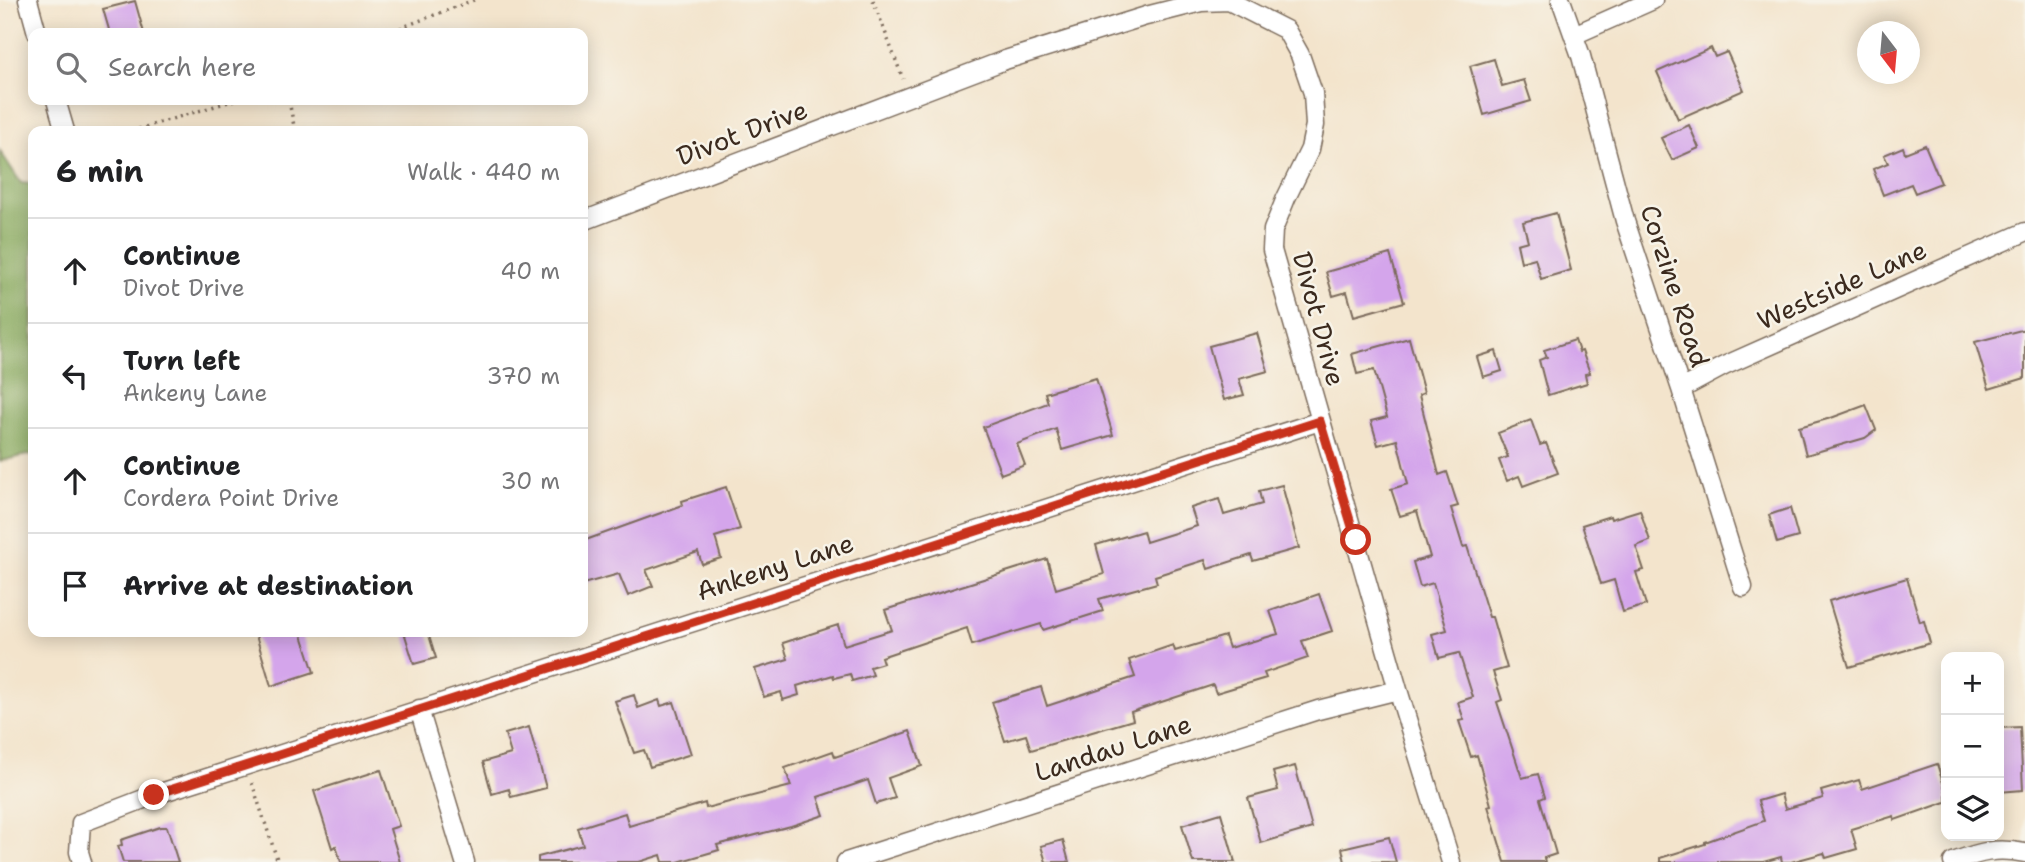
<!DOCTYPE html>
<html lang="en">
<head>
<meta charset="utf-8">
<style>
	:root { --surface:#fff; --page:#f2f2f2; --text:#202124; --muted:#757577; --line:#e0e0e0 }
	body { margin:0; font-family:"Shantell Sans",sans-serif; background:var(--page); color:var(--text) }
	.controls { position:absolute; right:21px; bottom:21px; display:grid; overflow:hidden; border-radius:14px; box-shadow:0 4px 18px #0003 }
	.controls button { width:63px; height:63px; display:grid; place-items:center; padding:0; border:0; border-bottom:2px solid var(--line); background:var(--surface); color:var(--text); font:35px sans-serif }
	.compass { position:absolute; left:1857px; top:21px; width:63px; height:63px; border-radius:50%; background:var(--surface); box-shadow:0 4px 18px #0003; rotate:164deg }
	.stop { position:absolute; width:21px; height:21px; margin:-16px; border:5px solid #c8321e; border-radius:50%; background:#fff }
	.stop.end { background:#c8321e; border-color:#fff; box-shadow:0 2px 7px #0008 }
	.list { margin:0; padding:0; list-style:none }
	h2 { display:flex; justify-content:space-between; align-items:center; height:91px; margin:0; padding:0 28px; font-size:30px }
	h2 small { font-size:23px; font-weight:400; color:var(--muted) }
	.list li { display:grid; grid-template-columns:46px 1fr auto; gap:21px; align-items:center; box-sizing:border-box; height:105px; padding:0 28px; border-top:2px solid var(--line) }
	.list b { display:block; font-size:26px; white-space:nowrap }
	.list p { margin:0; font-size:23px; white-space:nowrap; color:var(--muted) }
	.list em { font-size:23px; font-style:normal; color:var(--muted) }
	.icon { flex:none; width:38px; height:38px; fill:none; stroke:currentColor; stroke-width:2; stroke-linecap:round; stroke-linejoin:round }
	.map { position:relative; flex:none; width:2025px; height:862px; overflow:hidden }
	.search { position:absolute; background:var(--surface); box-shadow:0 4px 18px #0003; left:28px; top:28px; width:560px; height:77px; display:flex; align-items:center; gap:18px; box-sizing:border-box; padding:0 24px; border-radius:14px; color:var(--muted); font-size:26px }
	.panel { position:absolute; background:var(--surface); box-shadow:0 4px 18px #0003; left:28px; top:126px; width:560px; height:511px; border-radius:14px }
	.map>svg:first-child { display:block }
</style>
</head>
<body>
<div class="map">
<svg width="2025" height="862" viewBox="0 0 2025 862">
	<rect width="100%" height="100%" fill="#f7f3e8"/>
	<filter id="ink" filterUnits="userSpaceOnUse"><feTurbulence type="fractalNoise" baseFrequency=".0143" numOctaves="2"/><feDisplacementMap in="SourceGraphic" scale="14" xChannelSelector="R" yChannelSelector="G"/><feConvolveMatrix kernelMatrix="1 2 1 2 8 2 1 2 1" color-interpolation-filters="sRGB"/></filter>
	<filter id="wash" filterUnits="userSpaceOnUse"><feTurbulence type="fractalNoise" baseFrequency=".00686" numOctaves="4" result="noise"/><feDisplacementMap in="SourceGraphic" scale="28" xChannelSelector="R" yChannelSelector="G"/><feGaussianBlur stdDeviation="1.57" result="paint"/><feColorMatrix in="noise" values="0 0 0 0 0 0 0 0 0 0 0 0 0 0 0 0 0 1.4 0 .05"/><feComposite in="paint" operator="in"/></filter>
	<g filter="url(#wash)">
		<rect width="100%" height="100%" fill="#f3e4cc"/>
		<path fill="#87a95d" stroke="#616a3e" stroke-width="2" d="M0,151L21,183L33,184V454L0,461Z"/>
		<g id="blocks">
			<path fill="#d4a5eb" d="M135,1L144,33H110L103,9Z
				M1711,48L1715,57L1727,52L1744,90L1678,119L1657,72Z
				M1494,59L1502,86L1524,80L1531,101L1484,115L1470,66Z
				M1689,125L1699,148L1672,160L1661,138Z
				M1925,145L1941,183L1915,193L1911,184L1883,195L1873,169L1888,163L1884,155L1903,147L1905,153Z
				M1556,213L1571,270L1541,279L1535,258L1521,262L1517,244L1528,241L1523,222Z
				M1390,254L1404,302L1354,316L1347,292L1333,296L1326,272Z
				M2025,329V378L1989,389L1975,342Z
				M1257,333L1268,371L1239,379L1244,395L1224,400L1209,346Z
				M1409,338L1424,393L1419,395L1439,475L1447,472L1458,506L1451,508L1463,547L1467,546L1489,617H1492L1507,668L1493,672L1502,700L1497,702L1522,778L1538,774L1545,797L1540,799L1556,854L1544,858L1545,862H1505L1488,806L1491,805L1477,755L1471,757L1459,721L1464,720L1458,702L1473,697L1459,653L1439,658L1432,634L1447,630L1433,583L1420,587L1413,562L1430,557L1417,511L1400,516L1391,489L1408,484L1397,440L1378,445L1371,421L1387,417L1374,370L1357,374L1352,354Z
				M1575,340L1579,352L1582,351L1590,373L1585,374L1587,383L1548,395L1539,360L1547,357L1544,350Z
				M1496,351L1502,371L1483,377L1477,357Z
				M1096,378L1113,435L1062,450L1056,429L1017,444L1025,465L1001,474L983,427L1048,403L1045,393Z
				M1866,405L1876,430L1865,438L1806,455L1799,427L1831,418Z
				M1531,420L1540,445L1546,443L1558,473L1523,486L1519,476L1507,481L1499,460L1508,457L1498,433Z
				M1282,485L1299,548L1253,561L1251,555L1208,569L1205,560L1155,576L1157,583L1099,599L1103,611L1043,630L1041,624L972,645L967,628L881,657L883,663L870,667L873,675L852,681L850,674L834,678L833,675L797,686L799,695L783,700L781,692L764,697L755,669L788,659L783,643L838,625L844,645L892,630L885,610L1047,559L1056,589L1104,574L1096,545L1143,531L1146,542L1197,526L1191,508L1219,499L1224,515L1262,504L1259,491Z
				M726,487L740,529L715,537L721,558L702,564L698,552L646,570L653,586L628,596L619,574L583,584V541L683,505L682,501Z
				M1790,508L1798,537L1777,543L1769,515Z
				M1640,510L1650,541L1636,546L1644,570L1636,572L1646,605L1623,612L1614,580L1601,584L1582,525L1610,516L1611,519Z
				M1907,578L1920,622L1924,621L1930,643L1849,667L1829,601Z
				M1319,594L1332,631L1302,641L1308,658L1264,673L1266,678L1216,693L1213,685L1131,712L1133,720L1031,750L1026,735L1005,741L992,702L1041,687L1047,706L1135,677L1129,660L1173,645L1175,651L1225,636L1229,648L1278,634L1270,611Z
				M255,632H301L314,672L271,686Z
				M404,632H428L436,658L414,664Z
				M634,695L638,708L659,700L661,706L674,702L691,754L650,767L644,750L634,753L615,701Z
				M529,727L546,788L511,797L509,789L492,794L483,762L511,754L505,734Z
				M2020,727L2023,790L1999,792V728Z
				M910,731L922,766L888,778L895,798L876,804L868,780L818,797L824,815L791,826L717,845L719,850L678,862H663L661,855L639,862H538V857L583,845L578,828L625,813L629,826L705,803L706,808L791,786L785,768L833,751L835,757Z
				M1937,764L1946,792V802L1895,820L1894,816L1851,829L1857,849L1826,858L1824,853L1791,862H1782L1781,857L1763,862H1660V858L1705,844V842L1764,821L1758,801L1781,794L1785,809L1823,798L1821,791L1859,780L1862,789Z
				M1295,766L1312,828L1261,843L1248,798L1278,790L1273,772Z
				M381,770L399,826L390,829L400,862H341L336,846L332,848L314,791Z
				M1221,813L1235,862H1193L1182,825Z
				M160,827H167L178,862H123L118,846L122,845L121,840Z
				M1389,837L1396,862H1345L1342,848Z
				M1063,840L1069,862H1046L1041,846Z"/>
		</g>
	</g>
	<g filter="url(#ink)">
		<use href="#blocks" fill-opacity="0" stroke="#7b6b5b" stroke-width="2"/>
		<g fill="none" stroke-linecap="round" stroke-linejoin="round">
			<defs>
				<path id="minor" d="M28,0L37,33
					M1561,0L1581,56L1625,221L1681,389L1743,587
					M1574,35L1653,0
					M56,100L65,131
					M583,221L1005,60L1146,16L1201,2L1229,1L1286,30L1300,55L1313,93L1315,125L1310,149L1286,198L1273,230L1272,250L1398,690L1451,862
					M1681,389L1724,366L2025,232
					M419,709L465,862
					M82,862L79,852L81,823L154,795L1320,421
					M846,862L1318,710L1398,690
					M1953,862C1980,852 1996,847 2025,853"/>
			</defs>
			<use href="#minor" stroke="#7b6b5b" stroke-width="21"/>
			<path stroke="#7b6b5b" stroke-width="3.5" stroke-dasharray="2 5" stroke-linecap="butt" d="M873,0L903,79
				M387,33L474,0
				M270,100H289
				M289,101L294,126L297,131
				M132,131L235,100
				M252,783L278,862"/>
			<use href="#minor" stroke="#fff" stroke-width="18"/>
		</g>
	</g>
	<g fill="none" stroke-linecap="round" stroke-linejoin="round" filter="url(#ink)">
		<path stroke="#c8321e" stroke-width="9" d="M154,795L1320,421L1356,540"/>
	</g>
	<g text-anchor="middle" stroke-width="5" stroke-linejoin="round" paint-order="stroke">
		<g font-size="26" fill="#3b2a1e" stroke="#f7f3e8">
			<text transform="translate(742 133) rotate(-21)" y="9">Divot Drive</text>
			<text transform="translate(1842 285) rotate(-24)" y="9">Westside Lane</text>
			<text transform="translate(1675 286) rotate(72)" y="9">Corzine Road</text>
			<text transform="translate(1319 319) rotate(75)" y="9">Divot Drive</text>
			<text transform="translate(775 567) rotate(-18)" y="9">Ankeny Lane</text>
			<text transform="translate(1113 748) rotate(-18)" y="9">Landau Lane</text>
		</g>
	</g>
</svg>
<div class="controls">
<button>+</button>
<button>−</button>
<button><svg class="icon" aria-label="layers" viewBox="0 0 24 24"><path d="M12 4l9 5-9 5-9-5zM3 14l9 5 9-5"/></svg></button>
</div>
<svg class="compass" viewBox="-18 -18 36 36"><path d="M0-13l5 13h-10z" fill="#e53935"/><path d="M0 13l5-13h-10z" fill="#757577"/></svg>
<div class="stop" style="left:1356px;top:540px"></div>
<div class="stop end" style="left:154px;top:795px"></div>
<div class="search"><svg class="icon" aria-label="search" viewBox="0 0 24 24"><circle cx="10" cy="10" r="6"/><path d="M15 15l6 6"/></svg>Search here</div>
<section class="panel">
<h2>6 min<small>Walk · 440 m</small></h2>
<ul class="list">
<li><svg class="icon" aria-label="ahead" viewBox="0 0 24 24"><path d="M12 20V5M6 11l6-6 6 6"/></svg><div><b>Continue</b><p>Divot Drive</p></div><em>40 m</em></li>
<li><svg class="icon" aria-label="left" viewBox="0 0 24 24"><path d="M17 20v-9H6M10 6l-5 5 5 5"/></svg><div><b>Turn left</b><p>Ankeny Lane</p></div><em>370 m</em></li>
<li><svg class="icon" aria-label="ahead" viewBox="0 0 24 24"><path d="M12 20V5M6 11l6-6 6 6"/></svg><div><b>Continue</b><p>Cordera Point Drive</p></div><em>30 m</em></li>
<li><svg class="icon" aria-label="arrive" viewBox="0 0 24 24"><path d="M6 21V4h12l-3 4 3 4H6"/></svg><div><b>Arrive at destination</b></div></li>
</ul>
</section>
</div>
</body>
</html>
